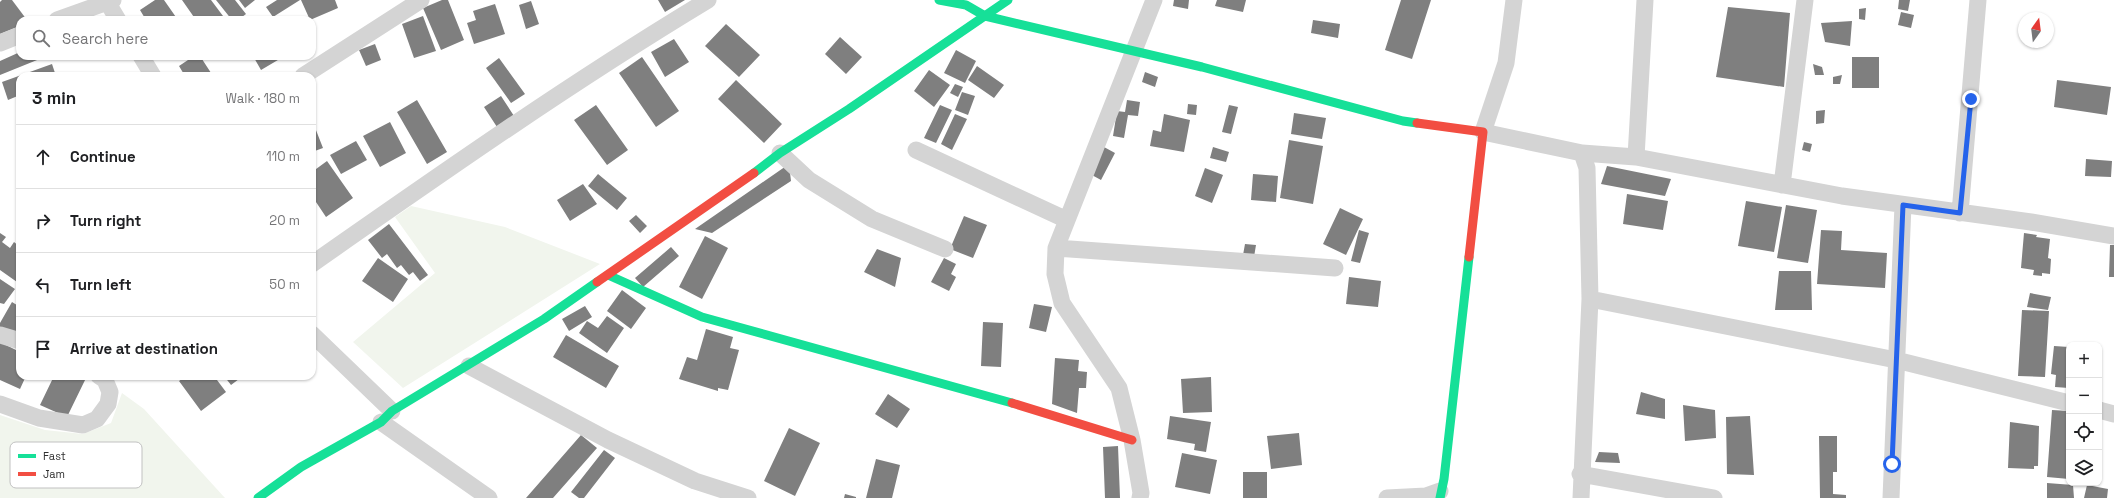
<!DOCTYPE html>
<html lang="en">
<head>
<meta charset="utf-8">
<style>
	:root { --surface:#fff; --page:#f6f6f6; --text:#202124; --muted:#757577; --line:#e0e0e0 }
	body { margin:0; font-family:"Space Grotesk",sans-serif; background:var(--page); color:var(--text) }
	.controls { position:absolute; right:12px; bottom:12px; display:grid; overflow:hidden; border-radius:8px; box-shadow:0 1px 3px #0004 }
	.controls button { width:36px; height:36px; display:grid; place-items:center; padding:0; border:0; border-bottom:1px solid var(--line); background:var(--surface); color:var(--text); font:20px sans-serif }
	.compass { position:absolute; left:2018px; top:12px; width:36px; height:36px; border-radius:50%; background:var(--surface); box-shadow:0 1px 3px #0004; rotate:14deg }
	.stop { position:absolute; width:12px; height:12px; margin:-9px; border:3px solid #2563eb; border-radius:50%; background:#fff }
	.stop.end { background:#2563eb; border-color:#fff; box-shadow:0 1px 4px #0008 }
	.list { margin:0; padding:0; list-style:none }
	h2 { display:flex; justify-content:space-between; align-items:center; height:52px; margin:0; padding:0 16px; font-size:17px }
	h2 small { font-size:13px; font-weight:400; color:var(--muted) }
	.list li { display:grid; grid-template-columns:26px 1fr auto; gap:12px; align-items:center; box-sizing:border-box; height:64px; padding:0 16px; border-top:1px solid var(--line) }
	.list b { display:block; font-size:15px; white-space:nowrap }
	.list em { font-size:13px; font-style:normal; color:var(--muted) }
	.icon { flex:none; width:22px; height:22px; fill:none; stroke:currentColor; stroke-width:2; stroke-linecap:round; stroke-linejoin:round }
	.map { position:relative; flex:none; width:2114px; height:498px; overflow:hidden }
	.search { position:absolute; background:var(--surface); box-shadow:0 1px 3px #0004; left:16px; top:16px; width:300px; height:44px; display:flex; align-items:center; gap:10px; box-sizing:border-box; padding:0 14px; border-radius:12px; color:var(--muted); font-size:15px }
	.panel { position:absolute; background:var(--surface); box-shadow:0 1px 3px #0004; left:16px; top:72px; width:300px; height:308px; border-radius:12px }
	.map>svg:first-child { display:block }
</style>
</head>
<body>
<div class="map">
<svg width="2114" height="498" viewBox="0 0 2114 498">
	<rect width="100%" height="100%" fill="#fff"/>
	<path fill="#f1f5ed" d="M411,206L505,227L600,264L403,388L353,342L435,273L395,217Z
		M122,393L144,409L225,498H0V415L45,430L83,434L111,423Z"/>
	<path fill="#7f7f7f" d="M2,0H12L27,20H20V26L0,34V2Z
		M155,0H164L178,20H146L140,10Z
		M182,0H211L226,20H196Z
		M216,0H235L246,14L238,20H232Z
		M239,0H255L245,8Z
		M277,0H300L273,17L266,7Z
		M301,0H335L338,8L310,20Z
		M442,0H448L464,40L441,50L423,8Z
		M658,0H685L665,12Z
		M1174,0H1189L1188,9L1173,6Z
		M1217,0H1246L1243,12L1215,6Z
		M1401,0H1431L1412,59L1385,50Z
		M1899,0H1910L1908,11L1898,9Z
		M531,1L539,24L526,29L519,5Z
		M495,4L505,34L474,44L467,23L476,20L473,11Z
		M1728,7L1790,13L1784,87L1716,77Z
		M1866,8L1865,20L1859,19V9Z
		M1901,12L1914,15L1911,28L1898,25Z
		M423,16L436,51L414,58L402,24Z
		M1313,20L1340,24L1338,38L1311,33Z
		M1852,21L1850,46L1825,42L1821,23Z
		M726,24L760,55L739,77L705,46Z
		M840,37L862,57L846,74L825,54Z
		M674,39L689,62L665,77L651,52Z
		M375,44L381,60L366,66L359,50Z
		M956,50L976,61L965,83L944,73Z
		M20,52V56H47L0,75V61Z
		M194,56H200L213,76H185L179,66Z
		M253,56H282L283,57L261,70Z
		M642,57L679,111L656,127L619,73Z
		M1852,57H1879V88H1852Z
		M499,58L525,94L511,103L486,68Z
		M52,64L56,76H20V95L8,100L2,82Z
		M1813,64L1822,67L1824,75H1815Z
		M977,66L1004,85L994,98L968,80Z
		M929,70L950,85L934,107L914,91Z
		M1145,72L1158,77L1155,87L1142,82Z
		M1842,75L1840,84H1833V77Z
		M736,80L782,124L764,143L718,99Z
		M2057,80L2111,87L2107,115L2054,107Z
		M955,84L963,87L958,97L950,93Z
		M962,92L975,96L968,115L955,110Z
		M501,96L514,116L497,127L484,107Z
		M417,100L447,152L427,164L397,112Z
		M1127,100L1140,102L1138,116L1128,115L1124,138L1113,136L1117,111L1125,112Z
		M1188,104L1197,105L1196,115L1187,114Z
		M596,105L628,150L607,165L574,120Z
		M940,105L952,110L936,143L924,138Z
		M1229,105L1238,107L1231,134L1222,132Z
		M1825,110L1824,123L1816,124V111Z
		M1294,113L1326,118L1322,139L1291,134Z
		M955,114L967,119L952,150L941,144Z
		M1164,114L1190,120L1184,152L1150,146L1153,130L1161,132Z
		M312,120L323,148L312,152Z
		M390,122L406,153L380,167L363,136Z
		M1289,140L1323,146L1313,204L1280,198Z
		M356,141L367,160L341,174L330,155Z
		M1804,142L1812,144L1810,152L1802,150Z
		M1104,147L1115,153L1101,180L1090,174Z
		M1213,147L1229,152L1226,162L1210,158Z
		M2086,159L2112,161L2111,177L2085,176Z
		M327,161L353,198L326,217L312,196V172Z
		M789,164L791,181L712,233L695,229Z
		M1607,166L1671,179L1665,196L1601,184Z
		M1205,168L1223,175L1212,203L1195,196Z
		M598,174L627,198L617,210L588,186Z
		M1253,174L1278,176L1276,202L1251,200Z
		M583,184L597,204L570,221L557,200Z
		M1627,194L1668,201L1663,230L1623,224Z
		M1746,201L1782,207L1774,252L1738,246Z
		M1786,205L1817,210L1808,263L1777,258Z
		M1340,208L1363,219L1346,255L1323,244Z
		M636,215L647,226L640,233L629,221Z
		M964,216L987,225L973,258L950,249Z
		M389,224L428,275L420,281L413,272L409,275L401,265L397,268L387,254L382,258L368,240Z
		M1359,230L1369,233L1360,263L1351,261Z
		M1821,230L1842,231L1841,250L1887,253L1885,288L1817,284Z
		M0,233L6,237L2,242L10,248L14,242L20,247V278L17,282L0,270Z
		M2024,233L2037,235L2036,237L2050,239L2048,258L2051,259L2050,274L2042,273V276L2033,275L2034,270L2021,268Z
		M705,236L728,248L702,299L679,287Z
		M1245,244L1256,245L1254,257L1243,255Z
		M2110,245H2114V277H2109Z
		M671,247L679,256L643,287L635,278Z
		M877,249L901,258L895,287L864,272Z
		M378,258L408,279L393,302L362,281Z
		M944,258L956,264L951,274L956,277L949,291L931,282Z
		M1779,271H1811L1812,310H1775Z
		M1349,277L1381,281L1378,307L1346,304Z
		M0,279L15,289L4,304L0,303Z
		M622,290L646,308L631,329L607,311Z
		M2030,293L2051,297L2048,310L2027,307Z
		M12,302L20,307V325L13,338L0,331V323Z
		M1034,304L1052,307L1046,332L1029,328Z
		M585,306L592,317L569,331L562,319Z
		M2022,310L2049,311L2045,377L2018,376Z
		M607,316L624,328L607,353L579,333L587,321L598,328Z
		M983,322L1003,323L1001,367L981,366Z
		M706,329L733,337L730,348L739,350L728,390L718,388V391L679,379L687,357L697,360Z
		M566,335L619,366L606,388L553,357Z
		M0,342L20,352V376H26L20,389L0,380Z
		M2054,346L2069,347V388L2055,387L2056,375L2051,374Z
		M1055,358L1079,360L1078,371L1087,372L1086,388H1079L1077,413L1052,404Z
		M54,376H87L67,417L40,405Z
		M186,376H214L226,392L201,411L179,381Z
		M224,376H243L231,385Z
		M1211,377L1212,412L1183,413L1181,379Z
		M1641,392L1665,399V419L1636,414Z
		M888,394L910,409L897,428L875,414Z
		M1683,405L1715,410L1716,438L1685,441Z
		M2052,410L2069,411V479L2047,477Z
		M1170,416L1211,422L1206,452L1194,450L1195,444L1167,439Z
		M1750,416L1754,475L1727,474L1726,417Z
		M2010,422L2039,426L2038,466H2034V469L2008,468Z
		M789,428L820,443L795,496L764,481Z
		M1299,433L1302,465L1271,469L1267,436Z
		M581,435L597,448L553,498H526Z
		M1819,436H1837V472H1833V494L1846,495V498H1820Z
		M1118,446L1120,498H1105L1103,447Z
		M604,450L615,458L584,498H579L571,492Z
		M1599,452L1618,453L1620,463L1595,462Z
		M1182,453L1217,460L1210,494L1175,487Z
		M876,459L900,465L892,498H866Z
		M1243,472H1267V498H1243Z
		M2047,483L2073,485L2074,498H2047Z
		M2087,485L2108,489L2107,498H2084Z
		M845,494L856,497V498H844Z"/>
	<g fill="none" stroke-linecap="round" stroke-linejoin="round">
		<path stroke="#d4d4d4" stroke-width="17" d="M106,0L118,20
			M1514,0L1506,63L1483,132L1582,153L1587,168L1590,299L1581,498
			M57,20L113,0
			M0,43L20,35
			M141,56L153,76
			M303,76L421,0
			M916,150L1067,220
			M780,153L809,180L872,219L945,249
			M1582,153L1636,157L1842,196L2031,222L2114,236
			M1636,157L1645,0
			M1782,185L1805,0
			M1960,213L1978,0
			M1056,248L1335,268
			M312,264C442,173 572,82 708,0
			M1590,299L1896,360L2069,403
			M312,334L392,411
			M0,335L20,341
			M469,366L608,440L695,481L748,498
			M0,404L39,418L83,425L97,419L108,404L110,392L105,380L99,376
			M2099,410L2114,414
			M381,422L489,498
			M1580,474L1714,498
			M1140,498L1141,493L1132,440L1119,388L1062,303L1055,274L1056,248L1154,0
			M1387,498L1426,496L1440,491
			M1891,498L1903,205"/>
		<path stroke="#16e098" stroke-width="9" d="M939,0L966,5L985,16L1202,67L1403,121L1417,123
			M754,173L780,153L849,109L1008,0
			M608,275L702,317L1012,403
			M258,498L301,467L381,422L392,411L544,319L597,282
			M1440,498L1444,479L1469,257"/>
		<path stroke="#f24e42" stroke-width="9" d="M1417,123L1483,132L1469,257
			M597,282L754,173
			M1012,403L1132,440"/>
	</g>
	<g fill="none" stroke-linecap="round" stroke-linejoin="round">
		<path stroke="#2563eb" stroke-width="5" d="M1892,464L1903,205L1960,213L1971,99"/>
	</g>
	<rect x="10" y="442" width="132" height="46" rx="6" fill="#fff" stroke="#c1c1c1" stroke-width="1"/>
	<rect x="18" y="454" width="18" height="4" fill="#16e098"/>
	<rect x="18" y="472" width="18" height="4" fill="#f24e42"/>
	<g font-size="11" fill="#303030">
		<text x="43" y="460">Fast</text>
		<text x="43" y="478">Jam</text>
	</g>
</svg>
<div class="controls">
<button>+</button>
<button>−</button>
<button><svg class="icon" aria-label="locate" viewBox="0 0 24 24"><circle cx="12" cy="12" r="6"/><path d="M12 2v4M12 18v4M2 12h4M18 12h4"/></svg></button>
<button><svg class="icon" aria-label="layers" viewBox="0 0 24 24"><path d="M12 4l9 5-9 5-9-5zM3 14l9 5 9-5"/></svg></button>
</div>
<svg class="compass" viewBox="-18 -18 36 36"><path d="M0-13l5 13h-10z" fill="#e53935"/><path d="M0 13l5-13h-10z" fill="#757577"/></svg>
<div class="stop" style="left:1892px;top:464px"></div>
<div class="stop end" style="left:1971px;top:99px"></div>
<div class="search"><svg class="icon" aria-label="search" viewBox="0 0 24 24"><circle cx="10" cy="10" r="6"/><path d="M15 15l6 6"/></svg>Search here</div>
<section class="panel">
<h2>3 min<small>Walk · 180 m</small></h2>
<ul class="list">
<li><svg class="icon" aria-label="ahead" viewBox="0 0 24 24"><path d="M12 20V5M6 11l6-6 6 6"/></svg><div><b>Continue</b></div><em>110 m</em></li>
<li><svg class="icon" aria-label="right" viewBox="0 0 24 24"><path d="M7 20v-9h11M14 6l5 5-5 5"/></svg><div><b>Turn right</b></div><em>20 m</em></li>
<li><svg class="icon" aria-label="left" viewBox="0 0 24 24"><path d="M17 20v-9H6M10 6l-5 5 5 5"/></svg><div><b>Turn left</b></div><em>50 m</em></li>
<li><svg class="icon" aria-label="arrive" viewBox="0 0 24 24"><path d="M6 21V4h12l-3 4 3 4H6"/></svg><div><b>Arrive at destination</b></div></li>
</ul>
</section>
</div>
</body>
</html>
